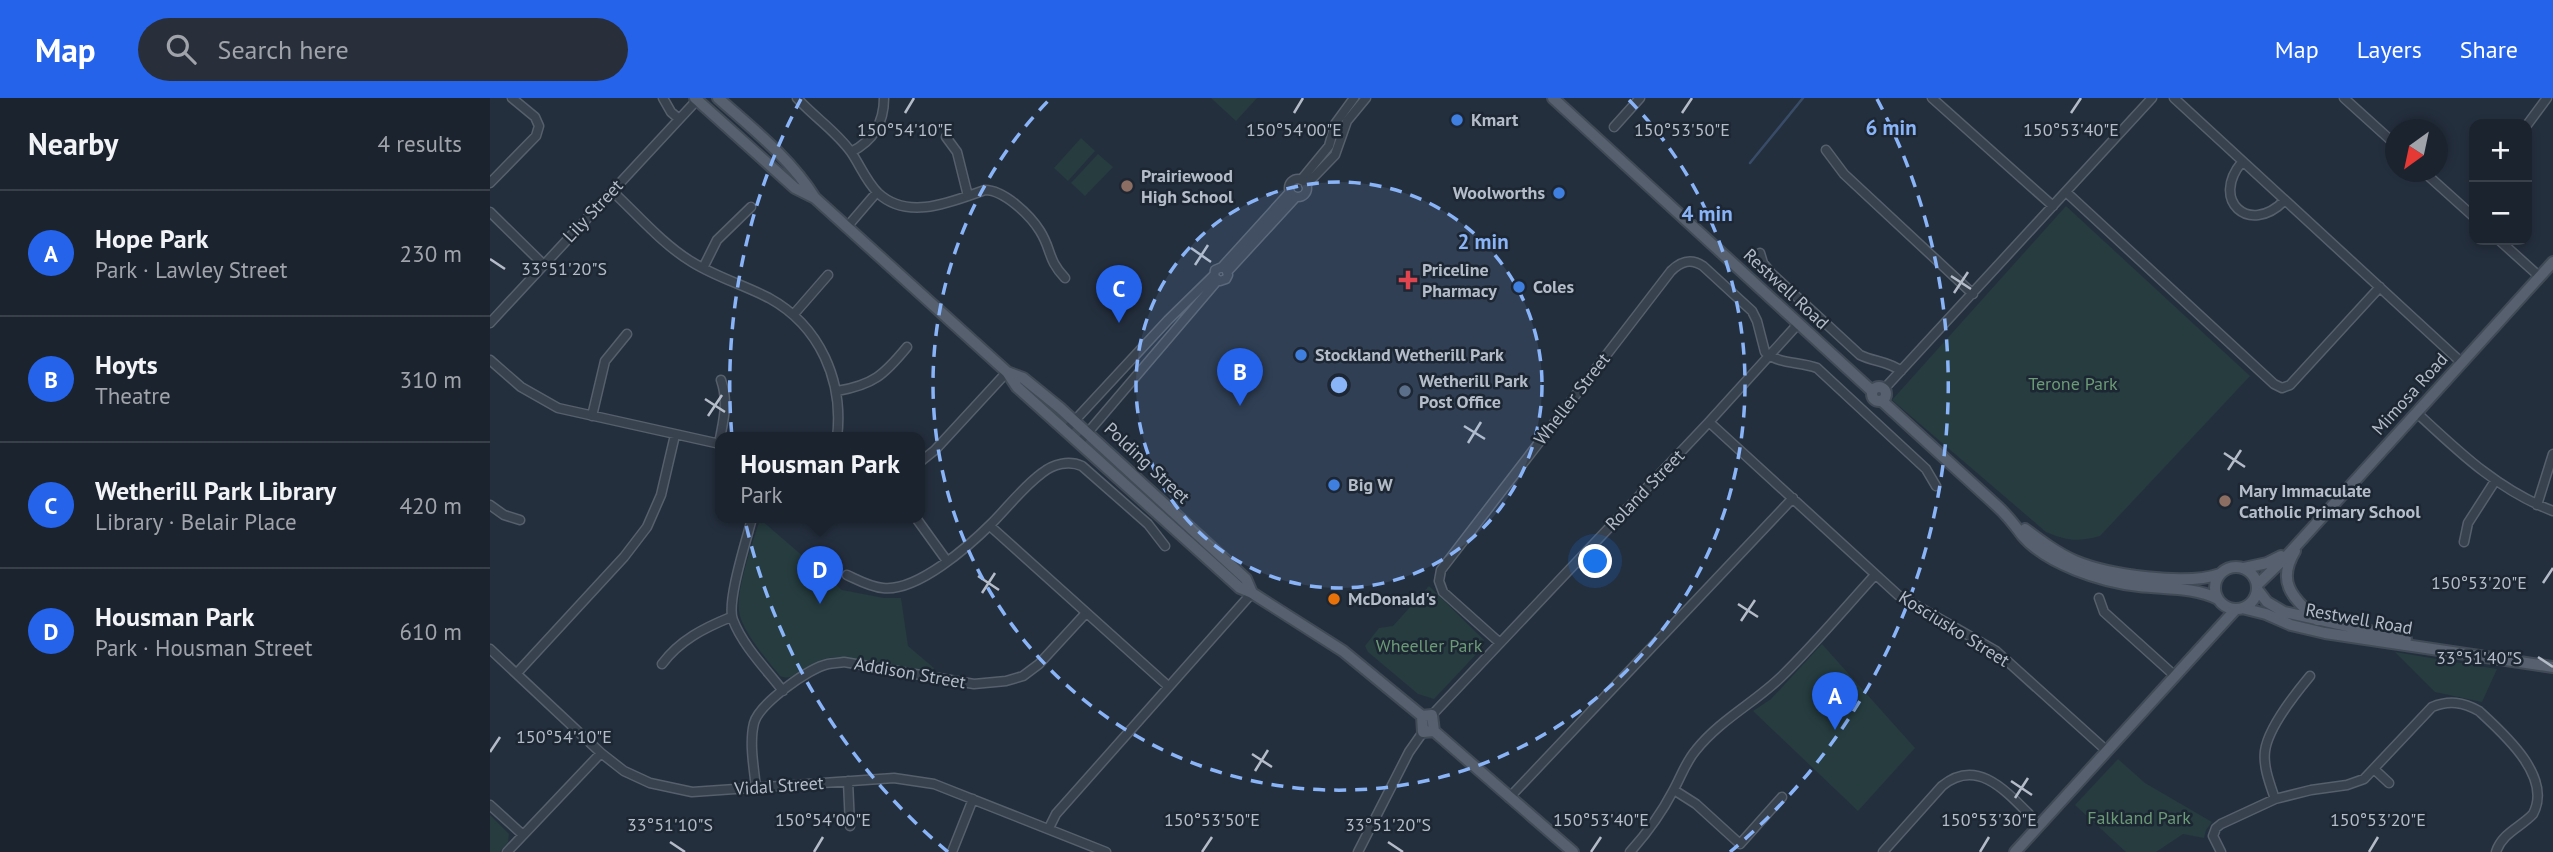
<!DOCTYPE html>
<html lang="en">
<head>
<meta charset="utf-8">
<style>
	:root { --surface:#1b232e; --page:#282f3a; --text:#f1f3f6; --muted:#a0a4aa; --line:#39404a; --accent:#2563eb }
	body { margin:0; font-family:"PT Sans",sans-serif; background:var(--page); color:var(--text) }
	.controls { position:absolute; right:21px; top:21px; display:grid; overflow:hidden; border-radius:14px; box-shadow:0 4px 10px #0003 }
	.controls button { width:63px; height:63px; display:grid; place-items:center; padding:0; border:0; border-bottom:2px solid var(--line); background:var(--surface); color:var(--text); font:35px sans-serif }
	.compass { position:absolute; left:1895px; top:21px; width:63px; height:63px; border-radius:50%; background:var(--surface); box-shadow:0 4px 10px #0003; rotate:213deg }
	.you { position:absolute; left:1106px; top:464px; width:24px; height:24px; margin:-18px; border:5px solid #fff; border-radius:50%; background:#1a73e8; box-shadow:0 0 0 10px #1a73e833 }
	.badge { display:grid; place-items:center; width:46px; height:46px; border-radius:50%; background:var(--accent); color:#fff; font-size:23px; font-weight:700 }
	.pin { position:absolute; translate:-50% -58px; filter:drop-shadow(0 2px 4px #0008) }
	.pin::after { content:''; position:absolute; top:37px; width:24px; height:21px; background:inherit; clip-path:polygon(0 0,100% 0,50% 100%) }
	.popup { position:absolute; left:225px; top:334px; width:210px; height:91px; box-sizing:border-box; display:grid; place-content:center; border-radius:14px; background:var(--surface); filter:drop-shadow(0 2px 5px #0005); font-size:23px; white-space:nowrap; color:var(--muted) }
	.popup b { font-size:26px; color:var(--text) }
	.popup::after { content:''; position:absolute; left:50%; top:100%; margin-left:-14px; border:14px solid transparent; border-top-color:var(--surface) }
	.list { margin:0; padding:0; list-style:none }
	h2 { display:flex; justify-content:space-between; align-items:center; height:91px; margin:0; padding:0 28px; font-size:30px }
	h2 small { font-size:23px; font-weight:400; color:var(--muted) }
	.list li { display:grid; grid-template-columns:46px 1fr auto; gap:21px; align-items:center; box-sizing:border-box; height:126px; padding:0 28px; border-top:2px solid var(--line) }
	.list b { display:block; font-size:26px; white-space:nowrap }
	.list p { margin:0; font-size:23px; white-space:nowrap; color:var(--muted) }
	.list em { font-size:23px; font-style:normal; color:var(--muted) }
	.icon { flex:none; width:38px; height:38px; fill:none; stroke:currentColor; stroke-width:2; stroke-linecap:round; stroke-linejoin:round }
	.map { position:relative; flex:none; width:2063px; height:754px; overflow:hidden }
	header { display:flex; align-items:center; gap:42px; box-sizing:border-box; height:98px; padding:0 35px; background:var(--accent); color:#fff }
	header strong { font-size:33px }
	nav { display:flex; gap:38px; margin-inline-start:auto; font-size:24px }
	.search { width:490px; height:63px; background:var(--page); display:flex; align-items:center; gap:18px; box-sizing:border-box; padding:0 24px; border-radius:38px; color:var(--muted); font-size:26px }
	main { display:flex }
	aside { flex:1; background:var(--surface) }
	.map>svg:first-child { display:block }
</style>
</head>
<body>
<header>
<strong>Map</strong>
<div class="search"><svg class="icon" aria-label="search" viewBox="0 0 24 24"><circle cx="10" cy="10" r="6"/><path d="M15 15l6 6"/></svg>Search here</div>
<nav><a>Map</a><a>Layers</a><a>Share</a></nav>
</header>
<main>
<aside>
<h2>Nearby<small>4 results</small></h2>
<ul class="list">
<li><span class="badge">A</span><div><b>Hope Park</b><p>Park · Lawley Street</p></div><em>230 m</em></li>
<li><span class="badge">B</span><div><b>Hoyts</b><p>Theatre</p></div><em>310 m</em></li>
<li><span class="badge">C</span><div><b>Wetherill Park Library</b><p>Library · Belair Place</p></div><em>420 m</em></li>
<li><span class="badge">D</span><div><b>Housman Park</b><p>Park · Housman Street</p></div><em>610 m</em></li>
</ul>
</aside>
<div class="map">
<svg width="2063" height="754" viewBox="0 0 2063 754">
	<rect width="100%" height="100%" fill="#242f3e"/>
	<path fill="#263c3f" d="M721,0H767L746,23Z
		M591,40L605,53L578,83L564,70Z
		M608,56L623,69L595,98L581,85Z
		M1576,108L1760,278L1610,438C1588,444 1577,443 1556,434L1402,302Z
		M270,421L352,492L394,500H411L418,548L444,570L443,573L344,559C338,560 332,561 327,564C315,570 304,584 290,578C277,562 251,532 249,513C246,491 263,444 270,421Z
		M939,488L994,542L993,549L944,601L928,596L878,554L875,548L889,530L903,528Z
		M1332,546L1425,650L1368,713L1263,613L1281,601Z
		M1905,554L2007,571L1992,604L1945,594Z
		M1628,661L1655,685L1722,724L1716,732L1714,740L1693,736L1666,754H1636L1585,707Z
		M0,717L19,736L18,744L10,754H0Z"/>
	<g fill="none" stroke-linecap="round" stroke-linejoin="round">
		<path stroke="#394c67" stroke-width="2.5" d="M1260,65L1313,0"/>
		<defs>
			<path id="minor" d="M173,0L181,14L189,21
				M307,0C324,19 346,33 361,54C370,67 376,83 388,95C418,123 461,104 495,92C514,92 540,117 550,133C562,152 557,161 575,180
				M1442,0L1563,108
				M1684,0L1972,265
				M1854,0L1906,47
				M2037,27L2057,0
				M1124,29L1150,0
				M456,39L467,54L478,98
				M1336,52L1354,76L1483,196
				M361,54C383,43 394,25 394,0
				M1752,64C1720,102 1759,138 1794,103
				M1934,74L1984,119
				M799 90a9 9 0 1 1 18 0a9 9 0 1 1-18 0Z
				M811,82L839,48L845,26L864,0
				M0,85L46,38L49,28L45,19L22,0
				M816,87L845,57L857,23L876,0
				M122,93C147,116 172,146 202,164C226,179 254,187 279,200C330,228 354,283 347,340
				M1576,94L1784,286L1792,290L1800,287L1890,189
				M0,114L53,166
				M357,129L387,94
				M2009,142L2050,179
				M1270,155L1273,165L1281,175L1370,257C1384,264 1398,263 1411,273
				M732,169L736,171L738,177L736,181L730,183L724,179L725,172L732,169L800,94
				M213,170L227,142L261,109
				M738,173L806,99
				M304,216L338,177
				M0,225L207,2
				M0,262L31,289L68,310L230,346
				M1394,291L1662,0
				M347,293C383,287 394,277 417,249
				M1926,314C1969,354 2008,392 2063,413
				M102,318L115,263L137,236
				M1219,324L1408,497L1506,553L1617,653
				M575,333L678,222L724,177
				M589,345L728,182
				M229,346C233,323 239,305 231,282
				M430,364L445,352L517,274
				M0,407L14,417L30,422
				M2047,407L2063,356
				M262,420C257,441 236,504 243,522C253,548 276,571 293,593
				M426,420L457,463
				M500,428L678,588
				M1974,444L1978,425L2005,383
				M357,477C368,482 380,489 393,490C427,494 479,448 502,425C518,409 533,389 552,375C563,366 579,362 592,368L658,426L675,448
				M1609,500L1614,514L1685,578
				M1010,545L953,494L949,483L951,472L1181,173C1191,163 1201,160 1213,168L1262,213L1267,223L1275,254C1290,267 1309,263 1327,270L1436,371L1446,388
				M0,551L111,655L134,673L160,685L202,694L404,680L444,686L616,754
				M172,566C190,542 214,530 241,519
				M27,575L134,459L157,429L171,397L185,337
				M942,617L1219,324L1308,226
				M1885,672L1899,685
				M358,683L360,728
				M266,690C264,670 259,645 264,625C269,606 319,570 338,566C343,565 349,565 354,564L484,586L516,583L533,578L549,566L596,515
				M1184,692L1206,706L1250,746L1292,699
				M1019,700L1303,400
				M1785,701C1780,686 1773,669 1775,653C1778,630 1805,596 1820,578
				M0,707L33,737
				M559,730L566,716L762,495
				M17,754L111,655
				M462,754L483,701
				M868,754L919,654L933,634
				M1140,754C1157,735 1171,716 1183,693C1191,679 1195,665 1206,652C1230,622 1264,605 1291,579C1324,547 1354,511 1385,477
				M1393,754L1452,688C1491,656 1522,701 1550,727
				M1731,754L1723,738L1726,730L1731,726L1785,701L1821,692L1857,687L1874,681L1942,609C1959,602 1973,604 1989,613C2014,636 2063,679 2043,716C2031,729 2012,735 2006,754"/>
			<path id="major" d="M205,0L305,90L325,100L517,274L527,289L750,490L762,495L853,553L932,618
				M228,0C263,31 301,61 325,100
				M1063,0L1382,293
				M517,274L533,280L570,310L756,481L762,495
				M1382 296a7 7 0 1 1 14 0a7 7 0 1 1-14 0Z
				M1392,303L1507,408C1517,417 1524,426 1532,437C1556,466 1612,484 1649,488C1675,491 1705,489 1728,501
				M1535,431C1551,443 1567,455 1585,463C1618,477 1696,488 1730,476
				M1805,453C1785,486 1805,501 1827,522
				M1725 490a21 21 0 1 1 42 0a21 21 0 1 1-42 0Z
				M1754,470L1777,465L1791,458
				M1767,487L1795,460L2063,164
				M1767,491L1777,504L1794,514L1916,541
				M1752,510L1776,516L1801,527L1835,535L2063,569
				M932,618L942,617L944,633
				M932,618L933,634L944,633
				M944,633L1083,754
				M1525,754L1746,511"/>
		</defs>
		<use href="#minor" stroke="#565f6c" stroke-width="11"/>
		<use href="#major" stroke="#414a57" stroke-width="14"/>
		<use href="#minor" stroke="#38414e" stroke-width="8"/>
		<use href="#major" stroke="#56606e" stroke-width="10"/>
	</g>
	<path fill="none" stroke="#b4bcc9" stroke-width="2.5" d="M415,15L424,0M804,15L813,0M1192,15L1202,0M1581,15L1591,0M701,150L721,164M0,161L15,171M705,167L718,147M1461,178L1481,191M1464,195L1478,174M215,301L235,314M218,318L232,297M974,328L995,341M978,345L991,324M1734,355L1755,369M1738,372L1751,352M488,478L509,492M2053,485L2063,470M492,495L505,475M1248,506L1268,519M1251,523L1265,502M2048,559L2063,569M0,654L10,639M762,656L782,669M765,673L778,652M1521,683L1542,697M1525,700L1538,680M180,744L195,754M898,744L913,754M324,754L333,739M712,754L722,739M1101,754L1111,739M1490,754L1499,739M1879,754L1888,739"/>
	<circle cx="849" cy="287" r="203" fill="#8ab4f8" fill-opacity=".12"/>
	<g fill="none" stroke="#8ab4f8" stroke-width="3.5" stroke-dasharray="12 9">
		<circle cx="849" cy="287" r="203"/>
		<path d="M1139 2A406 406 0 1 1 559 2"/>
		<path d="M458 754A609 609 0 0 1 311 1M1387 1A609 609 0 0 1 1240 754"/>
	</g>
	<g fill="#3f7fe0" stroke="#1d2633" stroke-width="2.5">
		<circle cx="967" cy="22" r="7"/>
		<circle cx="1069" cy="95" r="7"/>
		<circle cx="1029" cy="189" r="7"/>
		<circle cx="811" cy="257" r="7"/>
		<circle cx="844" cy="387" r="7"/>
	</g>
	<g fill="#8d6e63" stroke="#1d2633" stroke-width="2.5">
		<circle cx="637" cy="88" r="7"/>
		<circle cx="1735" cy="403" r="7"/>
	</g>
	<path fill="#e0444e" stroke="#1d2633" stroke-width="2.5" d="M914.5 171.5h7v7h7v7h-7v7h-7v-7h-7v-7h7z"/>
	<circle fill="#5c6f8a" stroke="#1d2633" stroke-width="2.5" cx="915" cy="293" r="7"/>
	<circle fill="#e8710a" stroke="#1d2633" stroke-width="2.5" cx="844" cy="501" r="7"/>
	<g text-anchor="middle" stroke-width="5" stroke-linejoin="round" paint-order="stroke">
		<g font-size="18" font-weight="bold" fill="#b4bcc9" stroke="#1d2633" text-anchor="start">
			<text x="981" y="28">Kmart</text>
			<text x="651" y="84">Prairiewood<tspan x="651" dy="21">High School</tspan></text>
			<text x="1055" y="101" text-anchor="end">Woolworths</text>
			<text x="932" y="178">Priceline<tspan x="932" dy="21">Pharmacy</tspan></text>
			<text x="1043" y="195">Coles</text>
			<text x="825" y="263">Stockland Wetherill Park</text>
			<text x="929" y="289">Wetherill Park<tspan x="929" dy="21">Post Office</tspan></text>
			<text x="858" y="393">Big W</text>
			<text x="1749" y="399">Mary Immaculate<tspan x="1749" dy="21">Catholic Primary School</tspan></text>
			<text x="858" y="507">McDonald's</text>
		</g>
		<g font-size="18" fill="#b4bcc9" stroke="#1d2633">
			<text transform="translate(103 113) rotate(-47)" y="6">Lily Street</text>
			<text transform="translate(1296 191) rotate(43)" y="6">Restwell Road</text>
			<text transform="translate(1920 296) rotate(-48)" y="6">Mimosa Road</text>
			<text transform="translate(1082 301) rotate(-52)" y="6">Wheller Street</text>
			<text transform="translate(657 365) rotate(43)" y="6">Polding Street</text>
			<text transform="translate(1155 392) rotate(-46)" y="6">Roland Street</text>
			<text transform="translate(1869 521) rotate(10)" y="6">Restwell Road</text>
			<text transform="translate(1464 531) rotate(32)" y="6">Kosciusko Street</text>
			<text transform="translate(420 575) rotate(10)" y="6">Addison Street</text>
			<text transform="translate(289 688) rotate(-4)" y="6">Vidal Street</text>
		</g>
		<g font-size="18" fill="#6b9a76" stroke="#1d2633">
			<text x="1583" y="292">Terone Park</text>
			<text x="939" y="554">Wheeller Park</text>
			<text x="1649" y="726">Falkland Park</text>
		</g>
	</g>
	<g font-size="18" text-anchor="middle" fill="#b4bcc9" stroke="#1d2633" stroke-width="5" stroke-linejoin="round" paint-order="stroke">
		<text x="804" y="38">150°54'00"E</text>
		<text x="1192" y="38">150°53'50"E</text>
		<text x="1581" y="38">150°53'40"E</text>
		<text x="415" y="38">150°54'10"E</text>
		<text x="74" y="177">33°51'20"S</text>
		<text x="1989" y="491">150°53'20"E</text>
		<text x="1989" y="566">33°51'40"S</text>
		<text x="74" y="645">150°54'10"E</text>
		<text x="333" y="728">150°54'00"E</text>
		<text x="722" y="728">150°53'50"E</text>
		<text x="1111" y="728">150°53'40"E</text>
		<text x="1499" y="728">150°53'30"E</text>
		<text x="1888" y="728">150°53'20"E</text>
		<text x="180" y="733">33°51'10"S</text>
		<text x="898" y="733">33°51'20"S</text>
	</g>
	<circle cx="849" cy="287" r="10" fill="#8ab4f8" stroke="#1d2633" stroke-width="3.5"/>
	<g font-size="21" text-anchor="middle" font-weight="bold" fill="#8ab4f8" stroke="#1d2633" stroke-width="5" stroke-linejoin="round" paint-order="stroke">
		<text x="1401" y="37">6 min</text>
		<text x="1217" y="123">4 min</text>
		<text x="993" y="151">2 min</text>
	</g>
</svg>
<div class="controls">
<button>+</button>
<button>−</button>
</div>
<svg class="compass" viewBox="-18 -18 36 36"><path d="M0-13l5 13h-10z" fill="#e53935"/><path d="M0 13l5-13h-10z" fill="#a0a4aa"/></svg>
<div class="you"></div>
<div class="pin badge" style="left:1345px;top:632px">A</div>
<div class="pin badge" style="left:750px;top:308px">B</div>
<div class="pin badge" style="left:629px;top:225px">C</div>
<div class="pin badge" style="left:330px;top:506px">D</div>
<div class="popup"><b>Housman Park</b>Park</div>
</div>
</main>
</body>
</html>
